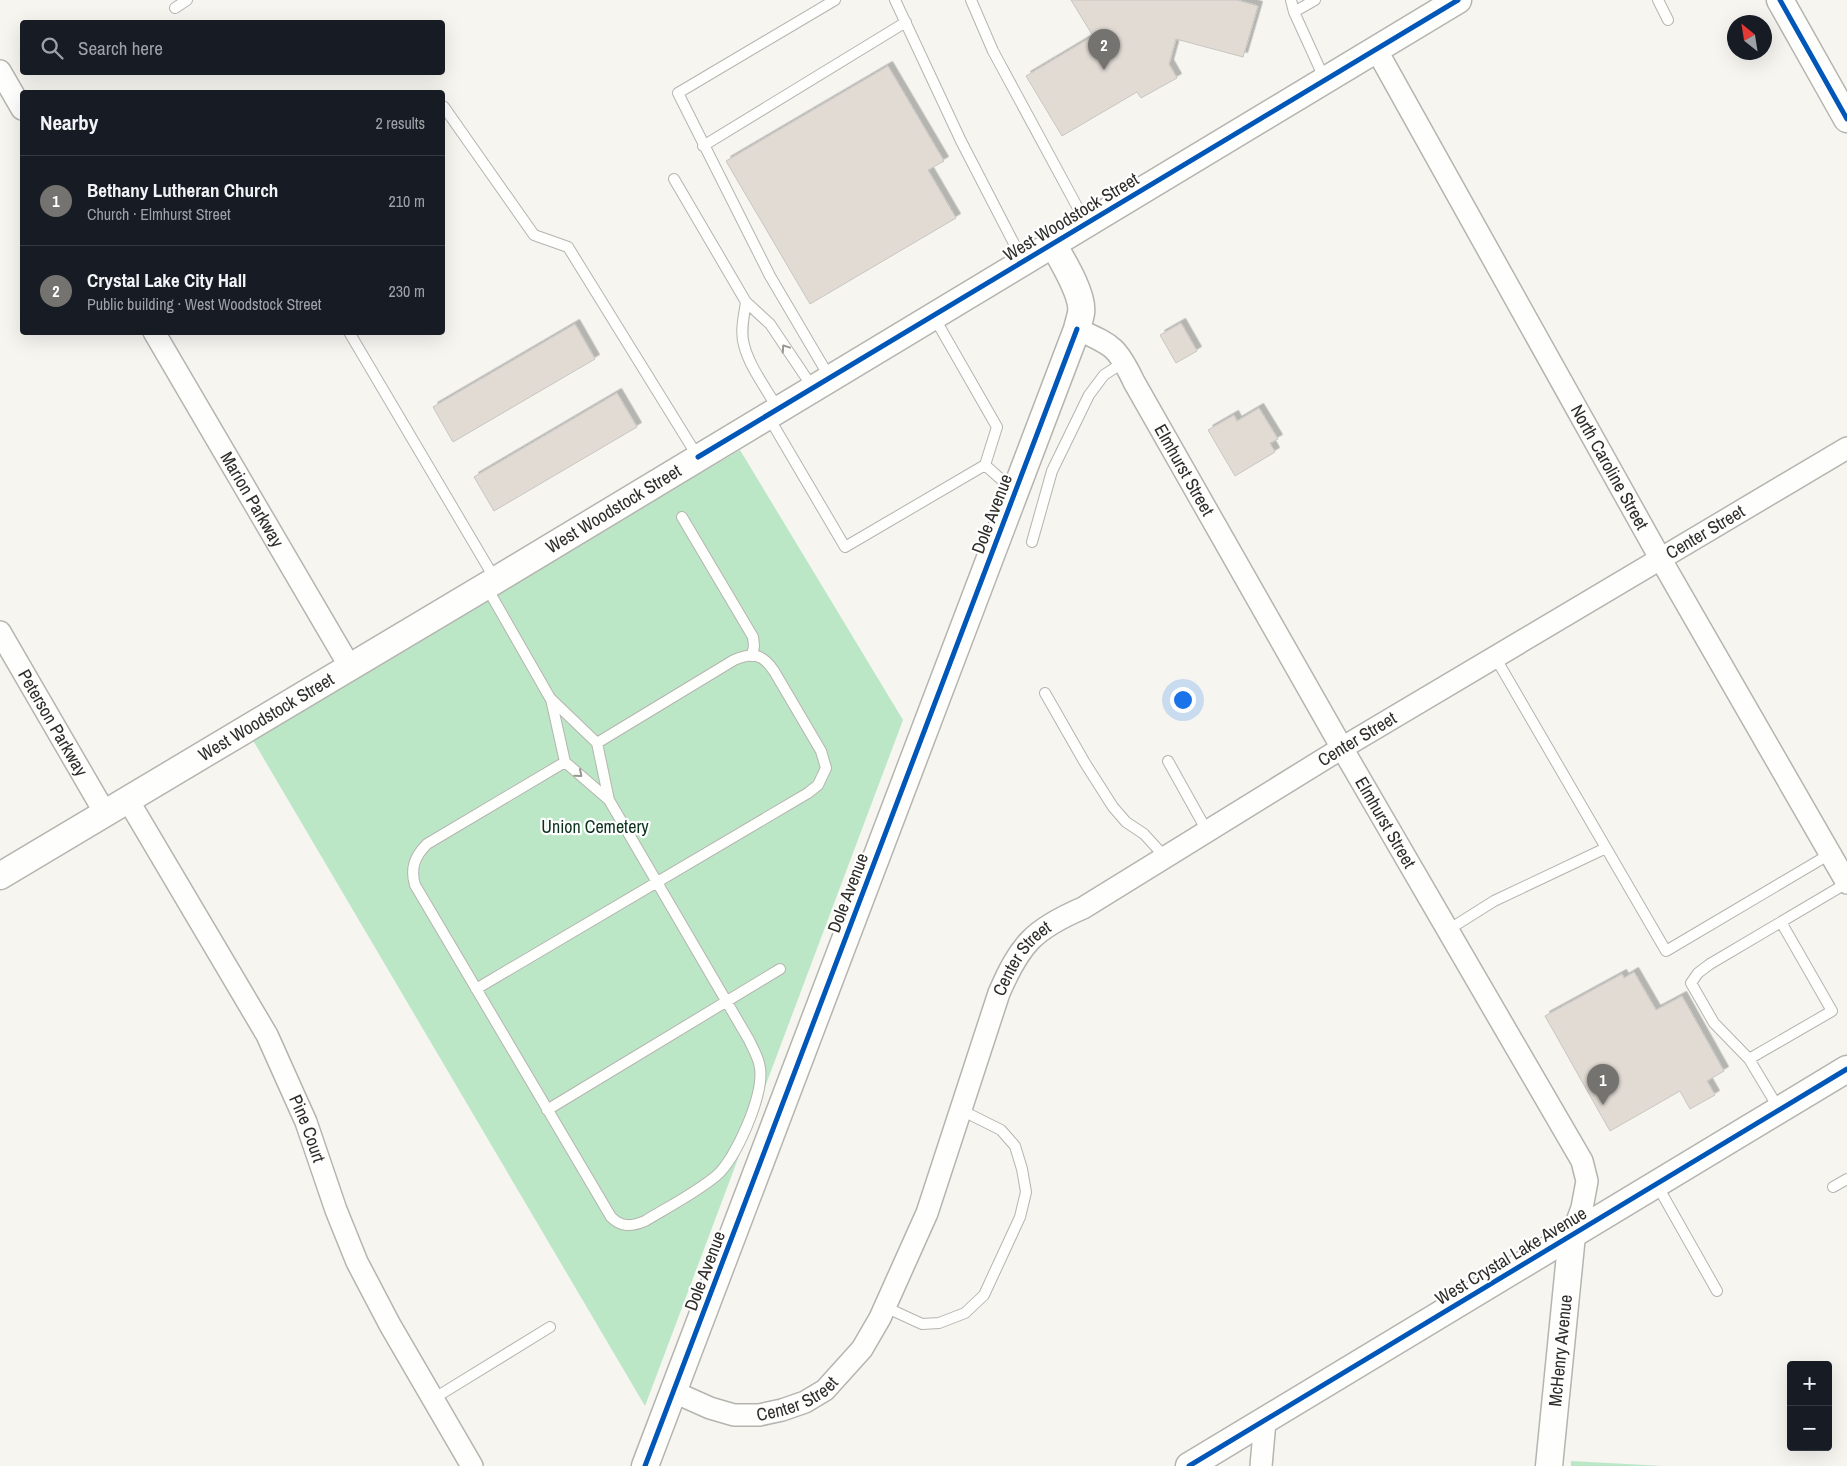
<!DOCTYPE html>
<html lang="en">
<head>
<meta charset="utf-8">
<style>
	:root { --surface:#171b24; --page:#20242c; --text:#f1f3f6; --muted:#9ea1a6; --line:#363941; --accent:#74736f }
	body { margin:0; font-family:"Archivo Narrow",sans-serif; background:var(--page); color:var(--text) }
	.controls { position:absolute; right:15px; bottom:15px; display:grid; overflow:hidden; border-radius:5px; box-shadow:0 5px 20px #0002 }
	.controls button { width:45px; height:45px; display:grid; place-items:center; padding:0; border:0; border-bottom:1px solid var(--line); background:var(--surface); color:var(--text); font:25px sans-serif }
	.compass { position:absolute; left:1727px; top:15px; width:45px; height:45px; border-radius:50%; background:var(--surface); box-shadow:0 5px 20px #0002; rotate:330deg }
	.you { position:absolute; left:1182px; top:699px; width:18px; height:18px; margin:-12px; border:4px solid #fff; border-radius:50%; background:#1a73e8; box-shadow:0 0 0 8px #1a73e833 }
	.badge { display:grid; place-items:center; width:32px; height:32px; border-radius:50%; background:var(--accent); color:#fff; font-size:16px; font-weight:700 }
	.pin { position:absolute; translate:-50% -41px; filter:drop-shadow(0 1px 2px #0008) }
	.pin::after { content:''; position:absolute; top:26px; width:18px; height:15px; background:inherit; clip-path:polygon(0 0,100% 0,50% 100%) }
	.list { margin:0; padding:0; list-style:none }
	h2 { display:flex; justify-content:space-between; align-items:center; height:65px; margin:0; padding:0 20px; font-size:21px }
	h2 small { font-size:16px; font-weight:400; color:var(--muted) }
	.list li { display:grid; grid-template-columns:32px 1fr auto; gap:15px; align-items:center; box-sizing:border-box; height:90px; padding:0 20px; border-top:1px solid var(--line) }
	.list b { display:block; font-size:19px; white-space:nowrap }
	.list p { margin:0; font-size:16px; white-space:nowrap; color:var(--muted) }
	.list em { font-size:16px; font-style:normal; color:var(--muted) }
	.icon { flex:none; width:28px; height:28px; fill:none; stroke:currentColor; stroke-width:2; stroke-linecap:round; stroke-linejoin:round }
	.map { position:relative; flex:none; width:1847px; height:1466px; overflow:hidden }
	.search { position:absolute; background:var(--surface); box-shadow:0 5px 20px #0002; left:20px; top:20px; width:425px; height:55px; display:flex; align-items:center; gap:12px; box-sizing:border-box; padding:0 18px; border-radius:5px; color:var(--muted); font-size:19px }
	.panel { position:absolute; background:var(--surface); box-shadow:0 5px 20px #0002; left:20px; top:90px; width:425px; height:245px; border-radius:5px }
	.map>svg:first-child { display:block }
</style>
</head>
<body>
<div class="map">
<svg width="1847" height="1466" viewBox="0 0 1847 1466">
	<defs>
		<filter id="shadow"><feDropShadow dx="4.5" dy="-4.5" stdDeviation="0" flood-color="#0004"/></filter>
	</defs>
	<rect width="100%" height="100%" fill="#f6f5f0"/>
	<path fill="#bbe7c7" d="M740,450L903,720L645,1406L251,737Z
		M1571,1461L1663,1466H1571Z"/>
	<path fill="#e2dbd4" stroke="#c8c5c2" filter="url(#shadow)" d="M1071,0H1237L1258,6L1243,57L1176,39L1169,64L1177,78L1141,98L1137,92L1062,136L1026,76L1093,36Z
		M888,66L944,161L928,170L956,218L810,304L726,161Z
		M1181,323L1197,351L1176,363L1160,335Z
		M575,324L595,359L453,442L433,407Z
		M617,393L637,427L494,511L474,477Z
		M1259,408L1278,439L1270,443L1275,452L1235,476L1208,430L1234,415L1237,421Z
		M1634,972L1656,1010L1682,996L1724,1071L1707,1081L1715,1095L1690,1109L1680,1091L1610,1131L1545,1016L1622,974L1624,978Z"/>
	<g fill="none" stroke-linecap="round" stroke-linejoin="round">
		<defs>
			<path id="service" d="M895,0L961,141L1023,261
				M971,0L993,51L1086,223
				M1291,0L1294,12
				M1315,0L1294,12L1325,80
				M1658,0L1668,20
				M175,8L187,0
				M442,108L444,107L534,235L568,247L698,457
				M703,146L906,22
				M674,179L746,302
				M934,317L997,427L985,465
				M349,332L495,579
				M830,378L770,276L678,93L835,0
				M778,409C767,390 749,366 744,345C740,332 744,315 746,302L770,324L813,388
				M768,416L845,547L985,465L1014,491
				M682,517L753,637L754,646L752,656
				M1032,542L1052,471L1089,395L1104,375L1124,362
				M486,586L550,698L597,743L609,800L749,1040C753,1049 759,1058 760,1068C764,1095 736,1159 716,1176C694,1194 668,1207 645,1221C631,1227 621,1227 611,1217L415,885C410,868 415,856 427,844L565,762
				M1495,657L1666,951L1830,854
				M1045,693L1085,763L1113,807L1126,822L1144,834L1165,857
				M551,699L565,762L609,800
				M1168,761L1207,831
				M1448,930L1494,901L1606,848
				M476,989L808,793L818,785L826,768L821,751L774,671C763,654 753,652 734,660L597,743
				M1749,1059L1832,1011L1781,922
				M1779,1109L1749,1059L1714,1023L1691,983L1698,973L1710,964L1847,883
				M547,1110L780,969
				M1657,1185L1717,1291
				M1833,1187L1847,1179
				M885,1307L922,1324L939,1323L965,1313L984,1295L1020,1217L1026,1192L1022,1169L1015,1146L1001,1130L961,1110
				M433,1399L550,1327"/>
			<g id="minor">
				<path id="s1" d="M1376,49L1660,558L1847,883"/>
				<path d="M0,71L22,109"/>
				<path id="s2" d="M1077,329C1112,345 1117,346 1134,382L1342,748L1582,1161L1587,1181L1582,1208L1572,1235"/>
				<path id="s3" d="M154,332L350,667"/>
				<path id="s4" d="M0,632L105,813"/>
				<path id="s5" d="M128,800L267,1035L306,1122L336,1210L357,1262L390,1325L472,1466"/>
				<path id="s6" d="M674,1392L710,1408L734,1415H759L782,1410L805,1402L825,1390L862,1349L880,1318L927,1213L999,993C1020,944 1034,929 1083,908L1342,748L1847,448"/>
				<path d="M1261,1466L1265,1421"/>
			</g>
			<g id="tertiary">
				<path d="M1780,0L1847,119"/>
				<path id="s7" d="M0,876L486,586L1458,0"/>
				<path d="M645,1466L1077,329C1078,324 1080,319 1081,313C1084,295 1062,260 1053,244"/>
				<path d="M1189,1466L1847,1069"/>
				<path id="s8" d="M1549,1466L1572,1235"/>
			</g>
		</defs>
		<use href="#service" stroke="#b5b4af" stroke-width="12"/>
		<use href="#minor" stroke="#b5b4af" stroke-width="24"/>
		<use href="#tertiary" stroke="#b5b4af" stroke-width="29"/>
		<use href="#service" stroke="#fefefd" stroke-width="10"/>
		<use href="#minor" stroke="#fefefd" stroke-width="21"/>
		<use href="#tertiary" stroke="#fefefd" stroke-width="26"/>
		<defs>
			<path id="cycleway" d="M1780,0L1847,119
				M698,457L1458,0
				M645,1466L1077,329
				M1189,1466L1847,1069"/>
		</defs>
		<use href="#cycleway" stroke="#fff" stroke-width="8"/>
		<use href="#cycleway" stroke="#0057b8" stroke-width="5"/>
	</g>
	<defs><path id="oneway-chevron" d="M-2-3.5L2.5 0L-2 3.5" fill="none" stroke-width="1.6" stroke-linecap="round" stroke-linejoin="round" transform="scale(1.25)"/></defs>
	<g stroke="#969693">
		<use href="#oneway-chevron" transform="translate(785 348) rotate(-124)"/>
		<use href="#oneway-chevron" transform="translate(579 774) rotate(41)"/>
	</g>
	<g text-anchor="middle" stroke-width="4.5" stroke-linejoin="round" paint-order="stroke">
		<g font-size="18" fill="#2e2d29" stroke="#fff">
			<text transform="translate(1071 217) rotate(-31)" y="6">West Woodstock Street</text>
			<text dy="6" stroke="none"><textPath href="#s1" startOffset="479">North Caroline Street</textPath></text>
			<text dy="6" stroke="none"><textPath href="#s2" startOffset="182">Elmhurst Street</textPath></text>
			<text dy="6" stroke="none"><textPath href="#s3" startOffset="194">Marion Parkway</textPath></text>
			<text dy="6" stroke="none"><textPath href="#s7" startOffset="715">West Woodstock Street</textPath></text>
			<text transform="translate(992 514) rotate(-69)" y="6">Dole Avenue</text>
			<text dy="6" stroke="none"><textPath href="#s6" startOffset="1449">Center Street</textPath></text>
			<text dy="6" stroke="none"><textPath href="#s7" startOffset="310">West Woodstock Street</textPath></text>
			<text dy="6" stroke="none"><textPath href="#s4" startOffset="105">Peterson Parkway</textPath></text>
			<text dy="6" stroke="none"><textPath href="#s6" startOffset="1044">Center Street</textPath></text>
			<text dy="6" stroke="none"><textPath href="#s2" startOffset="588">Elmhurst Street</textPath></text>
			<text transform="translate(848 893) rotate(-69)" y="6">Dole Avenue</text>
			<text dy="6" stroke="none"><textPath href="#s6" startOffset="640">Center Street</textPath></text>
			<text dy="6" stroke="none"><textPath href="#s5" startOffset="375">Pine Court</textPath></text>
			<text transform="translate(1511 1256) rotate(-31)" y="6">West Crystal Lake Avenue</text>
			<text transform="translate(705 1271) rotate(-69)" y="6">Dole Avenue</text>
			<text dy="6" stroke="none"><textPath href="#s8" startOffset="116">McHenry Avenue</textPath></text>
			<text dy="6" stroke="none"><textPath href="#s6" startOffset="131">Center Street</textPath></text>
		</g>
		<g font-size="18" fill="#0b321c" stroke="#fff">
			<text x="595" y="833">Union Cemetery</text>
		</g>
	</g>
</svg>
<div class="controls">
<button>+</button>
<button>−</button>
</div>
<svg class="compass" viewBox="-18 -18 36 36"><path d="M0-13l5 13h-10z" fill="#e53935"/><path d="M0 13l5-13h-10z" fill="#9ea1a6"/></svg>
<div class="you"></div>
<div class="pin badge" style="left:1603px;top:1105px">1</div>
<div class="pin badge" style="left:1104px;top:70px">2</div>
<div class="search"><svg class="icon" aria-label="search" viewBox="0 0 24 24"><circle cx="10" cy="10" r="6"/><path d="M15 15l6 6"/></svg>Search here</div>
<section class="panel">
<h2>Nearby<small>2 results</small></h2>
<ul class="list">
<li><span class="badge">1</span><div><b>Bethany Lutheran Church</b><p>Church · Elmhurst Street</p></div><em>210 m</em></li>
<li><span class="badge">2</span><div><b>Crystal Lake City Hall</b><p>Public building · West Woodstock Street</p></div><em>230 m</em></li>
</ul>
</section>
</div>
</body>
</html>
